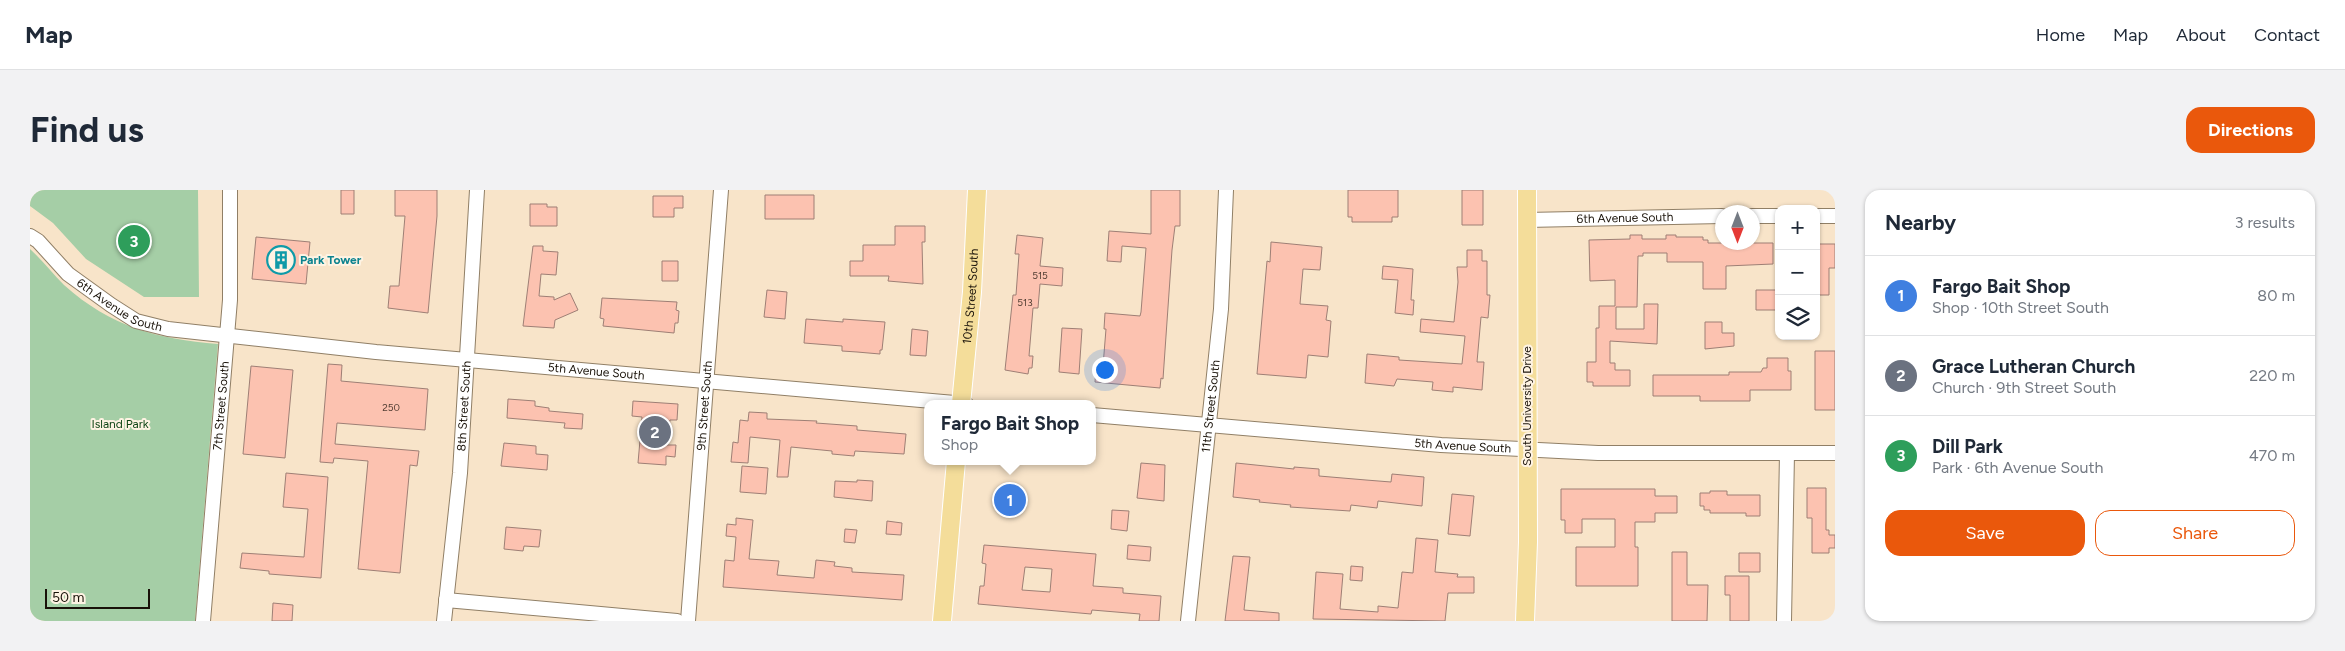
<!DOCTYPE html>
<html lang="en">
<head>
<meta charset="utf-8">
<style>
	:root { --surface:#fff; --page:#f2f2f3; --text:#1f2937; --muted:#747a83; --line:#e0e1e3; --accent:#ea580c }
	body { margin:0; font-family:Figtree,sans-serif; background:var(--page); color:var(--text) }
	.controls { position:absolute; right:15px; top:15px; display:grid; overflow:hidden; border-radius:10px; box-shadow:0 1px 4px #0004 }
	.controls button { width:45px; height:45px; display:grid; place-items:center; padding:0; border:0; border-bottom:1px solid var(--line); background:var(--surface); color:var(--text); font:25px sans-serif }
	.compass { position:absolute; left:1685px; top:15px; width:45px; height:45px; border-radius:50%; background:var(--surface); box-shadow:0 1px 4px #0004; rotate:180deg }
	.scale { position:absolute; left:15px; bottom:12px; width:105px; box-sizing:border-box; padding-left:5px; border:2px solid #191209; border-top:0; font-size:14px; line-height:18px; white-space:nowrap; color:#191209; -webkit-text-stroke:4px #fef3e3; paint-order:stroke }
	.you { position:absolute; left:1074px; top:179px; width:18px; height:18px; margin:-12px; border:4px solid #fff; border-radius:50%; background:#1a73e8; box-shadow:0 0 0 8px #1a73e833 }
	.badge { display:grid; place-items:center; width:32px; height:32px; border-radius:50%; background:var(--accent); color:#fff; font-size:16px; font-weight:700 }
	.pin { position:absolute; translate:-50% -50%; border:2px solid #fff; box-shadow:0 1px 5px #0006 }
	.popup { position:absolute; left:894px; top:210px; width:172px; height:65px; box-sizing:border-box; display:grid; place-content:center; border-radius:10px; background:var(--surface); filter:drop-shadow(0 1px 4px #0005); font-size:16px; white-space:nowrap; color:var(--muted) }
	.popup b { font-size:19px; color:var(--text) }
	.popup::after { content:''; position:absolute; left:50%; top:100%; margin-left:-10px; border:10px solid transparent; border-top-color:var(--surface) }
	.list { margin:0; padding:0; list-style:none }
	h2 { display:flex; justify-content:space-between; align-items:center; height:65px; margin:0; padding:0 20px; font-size:21px }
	h2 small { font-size:16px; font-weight:400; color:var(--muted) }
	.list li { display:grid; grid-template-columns:32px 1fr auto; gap:15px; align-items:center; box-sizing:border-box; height:80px; padding:0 20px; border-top:1px solid var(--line) }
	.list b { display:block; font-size:19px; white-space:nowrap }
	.list p { margin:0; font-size:16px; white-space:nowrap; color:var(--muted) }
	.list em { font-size:16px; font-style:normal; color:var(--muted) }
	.actions { display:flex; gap:10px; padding:15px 20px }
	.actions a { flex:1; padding:11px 0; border:1px solid var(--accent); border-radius:15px; text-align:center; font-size:18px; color:var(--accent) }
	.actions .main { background:var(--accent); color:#fff }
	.icon { flex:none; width:28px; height:28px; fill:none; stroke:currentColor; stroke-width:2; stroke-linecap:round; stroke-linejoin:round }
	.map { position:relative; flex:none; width:1805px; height:431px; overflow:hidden; border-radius:15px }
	header { display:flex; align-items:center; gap:30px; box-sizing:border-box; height:70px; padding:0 25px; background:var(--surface); border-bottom:1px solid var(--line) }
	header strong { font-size:24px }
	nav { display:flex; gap:28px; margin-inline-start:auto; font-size:18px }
	.intro { display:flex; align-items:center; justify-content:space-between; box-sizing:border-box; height:120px; padding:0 30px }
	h1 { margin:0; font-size:35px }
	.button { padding:12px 22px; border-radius:15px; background:var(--accent); color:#fff; font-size:18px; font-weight:700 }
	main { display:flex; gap:30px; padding:0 30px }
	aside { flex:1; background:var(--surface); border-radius:15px; box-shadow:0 1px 4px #0004 }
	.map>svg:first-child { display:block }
</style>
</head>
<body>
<header>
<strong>Map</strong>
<nav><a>Home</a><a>Map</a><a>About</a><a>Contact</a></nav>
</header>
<div class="intro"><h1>Find us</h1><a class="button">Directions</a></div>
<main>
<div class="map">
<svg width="1805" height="431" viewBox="0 0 1805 431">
	<rect width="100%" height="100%" fill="#f8e4c9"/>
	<path fill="#a5cea6" d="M0,0H168L169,107H114L56,69L23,33L0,16Z
		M0,59C12,70 22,83 34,95C81,137 127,149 188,154L165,431H0Z"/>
	<path fill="#fcc2b0" stroke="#9e7f75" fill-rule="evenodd" d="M311,0H324V24H311Z
		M365,0H407V26L398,123L358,118L360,96H369L375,26H365Z
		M1121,0H1150V36H1145L1142,60L1133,189L1131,188L1130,198L1065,192L1066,176H1073L1076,139H1074L1075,123L1110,126L1111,122L1116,58L1092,56L1091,72L1077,71L1079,41L1121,44Z
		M1318,0H1368V27H1362V32H1322V27H1318Z
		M1432,0H1453V35H1432Z
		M735,5H784V29H735Z
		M623,6H653V18H644V27H623Z
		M500,14H517V17H527V36H500Z
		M865,36H895V52H892L893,94L858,91L859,86H820V71H833V55H865Z
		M987,45L1013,48L1010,76L1033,78L1032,96L1010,94L1008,118H1003L999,166H1003L1002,178H999L998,184L975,180L983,105H986L989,64H985Z
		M1600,45H1612V49H1636V45H1646V47H1673V50H1678V53H1743V74L1696,76V99H1673V72H1637V63H1613V66H1608L1607,117H1586V139H1614V114H1628L1627,154L1580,151V173H1585V180H1600V196H1563V192H1557V172H1566V138H1569V116H1585V90L1560,91L1559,50L1600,49Z
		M226,47L280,52L276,94L222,89Z
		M1241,52L1292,57L1290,80L1273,79L1270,114L1298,116L1296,130L1301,131L1298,167L1278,165L1276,188L1227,184L1237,71L1240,72Z
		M1786,54H1805V78H1799V105H1787Z
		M503,56H513V61L528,62L526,85L511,84L509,106L524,107V110L540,103L548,120L525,130L524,138L493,136Z
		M1437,60H1452V71H1457V105H1460L1458,128L1451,127L1447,172H1454L1452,200L1423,197V202L1402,200L1403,192L1367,189L1364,196L1335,193L1337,164L1369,167V170L1432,174L1435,146L1390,142L1391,129L1424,132L1428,92L1427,77H1437Z
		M632,71H648V91H632Z
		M1353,76L1383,79L1381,110H1384L1383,125L1365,123L1368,90L1352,89Z
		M737,100L757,102L755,129L734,127Z
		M1726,100H1746V120H1726Z
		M572,108L647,112L646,120L649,121L648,133H645L644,143L573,136L574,129L570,128Z
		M776,129L813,132V129L855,132L852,160H850V164L827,162L812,161V156L774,153Z
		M1675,132H1692V143H1704V156L1675,159Z
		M1032,138L1052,139L1049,184L1029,182Z
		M882,139L898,141L896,166L880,165Z
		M1785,161H1805V220H1785Z
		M1737,168H1758V181H1761V200H1720V211H1670V206H1623V185H1699V182H1731L1733,178H1737Z
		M298,174L312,175L311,191L398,199L395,240L307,233L305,254L389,261L387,276L380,275L370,383L328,379L338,271L304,268L303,273L290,272Z
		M221,176L263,180L255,268L213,264Z
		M478,209L505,211V216L519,218V221L553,224L552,239L534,238L535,233L477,228Z
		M603,211L648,214L647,230H640L637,255H646L645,267L636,266V275L608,273L612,227L602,226Z
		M719,222L737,223V229L787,231L786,233L827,236V240L876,244L874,264L825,261L824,266L802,264V261L761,257L758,287H747L750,250L720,247L718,273L701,272L703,252L708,253L710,230L718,231Z
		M474,253L506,256V264L518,265L517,280L471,276Z
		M1111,273L1135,275L1134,311L1107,308Z
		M1206,273L1264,279V277L1289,279V286L1336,290L1361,292L1362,284L1394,287L1392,316L1348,311L1347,318L1321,315L1320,321L1260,317L1261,315L1229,312L1230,310L1203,307Z
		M712,276L738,278L736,304L710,302Z
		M256,283L298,287L291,388L239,384V381L210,378L212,363L274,367L278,319L253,317Z
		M827,290L843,291L842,311L804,307L805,291L827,292Z
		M1777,298H1796V340H1799V345H1805V358H1799V363H1782V328H1777Z
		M971,299L990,301L988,322L969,320Z
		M1531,299H1625V306H1647V323H1625V332H1605V357H1608V396H1546V357H1585V329H1552V343H1535V330H1531Z
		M1680,301H1697V305H1730V326H1716V323H1680V320H1674V316H1670V303H1680Z
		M1422,304L1444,306L1440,346L1418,344Z
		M1082,320L1099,321L1097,341L1081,339Z
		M706,328L723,330L719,369L749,371L747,385L784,388L786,370L805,372L804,376L822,378V382L874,385L872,410L693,397L695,370L704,371L706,347L696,346L697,334L706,335Z
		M857,331L872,333L871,345L856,344Z
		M476,337L511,340L509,357L494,356L493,361L474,359Z
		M815,339L827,340L825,353L814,352Z
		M1386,348L1408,350L1405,382L1428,384L1427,387H1444V403H1418L1415,431L1283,429L1286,382L1313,384L1310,419L1348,422V416L1368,418L1372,382L1383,383Z
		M954,355L1066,364L1063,396L1093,398V403L1131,406L1129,431H1109L1110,424L1062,420L1061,424L948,414L950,396H954L956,374L952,373ZM995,377L1022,379L1020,402L992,400Z
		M1098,355L1121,357L1120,371L1097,369Z
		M1642,362H1657V395H1678L1677,431H1642Z
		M1709,363H1730V382H1709Z
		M1203,366L1220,367L1214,420L1249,423V431H1195Z
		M1321,376L1333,377L1332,391L1320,390Z
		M1695,386H1719V431H1700V405H1695Z
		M243,413L263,415L262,431H242Z"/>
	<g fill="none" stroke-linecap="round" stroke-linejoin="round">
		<defs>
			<g id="minor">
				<path d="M1722,26H1749"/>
				<path d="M1786,26H1805"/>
				<path id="s1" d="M1496,30L1692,26"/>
				<path id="s2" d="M0,46L8,51L38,84L81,115L106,131L138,139L346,162L936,214"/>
				<path id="s3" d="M1062,225L1411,255L1568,263H1805"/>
				<path d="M416,410L647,431"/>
				<path id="s4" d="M173,431L200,110V0"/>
				<path id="s5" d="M414,431L430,283L447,0"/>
				<path id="s6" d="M658,431L691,0"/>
				<path id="s7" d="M1158,431L1191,119L1196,0"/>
				<path d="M1754,431L1757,263"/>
			</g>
			<g id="major">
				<path id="s8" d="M931,214L942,102L947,0"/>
				<path d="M912,431L926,271"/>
				<path d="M1495,431L1498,352L1497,0"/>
			</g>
		</defs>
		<use href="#minor" stroke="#907f66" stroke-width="16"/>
		<use href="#major" stroke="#fff" stroke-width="20"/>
		<use href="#minor" stroke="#fff" stroke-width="14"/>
		<use href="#major" stroke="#f4dd9a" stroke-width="18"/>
	</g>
	<defs>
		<symbol id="building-ring" viewBox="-11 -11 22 22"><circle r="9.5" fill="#fef3e3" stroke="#0f9aa8" stroke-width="1.5"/><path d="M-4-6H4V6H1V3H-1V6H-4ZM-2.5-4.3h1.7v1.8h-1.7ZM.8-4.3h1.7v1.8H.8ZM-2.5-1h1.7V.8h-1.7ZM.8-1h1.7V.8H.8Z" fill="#0f9aa8"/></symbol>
	</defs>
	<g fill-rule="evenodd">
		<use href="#building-ring" x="235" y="54" width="32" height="32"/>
	</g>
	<g text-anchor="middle" stroke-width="4" stroke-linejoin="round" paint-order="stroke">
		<g font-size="10" fill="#523e33">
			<text x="1010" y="89">515</text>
			<text x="995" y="116">513</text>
			<text x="361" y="221">250</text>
		</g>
		<g font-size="12" fill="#191209" stroke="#fef3e3">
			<text dy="4" stroke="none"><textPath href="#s1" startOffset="99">6th Avenue South</textPath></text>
			<text dy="4" stroke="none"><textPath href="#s8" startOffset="108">10th Street South</textPath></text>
			<text dy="4" stroke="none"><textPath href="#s2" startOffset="115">6th Avenue South</textPath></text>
			<text dy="4" stroke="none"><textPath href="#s2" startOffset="600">5th Avenue South</textPath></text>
			<text dy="4" stroke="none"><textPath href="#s4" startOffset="216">7th Street South</textPath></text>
			<text dy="4" stroke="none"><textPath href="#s5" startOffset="216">8th Street South</textPath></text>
			<text dy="4" stroke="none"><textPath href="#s6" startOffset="216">9th Street South</textPath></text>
			<text dy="4" stroke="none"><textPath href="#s7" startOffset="216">11th Street South</textPath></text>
			<text transform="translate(1497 216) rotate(-90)" y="4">South University Drive</text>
			<text dy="4" stroke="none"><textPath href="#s3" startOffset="372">5th Avenue South</textPath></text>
		</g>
		<g font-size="12" font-weight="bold" fill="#0d838f" stroke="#fef3e3" text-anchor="start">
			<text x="270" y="74">Park Tower</text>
		</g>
		<g font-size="12" fill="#0e4515" stroke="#fef3e3">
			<text x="90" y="238">Island Park</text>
		</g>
	</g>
</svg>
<div class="controls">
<button>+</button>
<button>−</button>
<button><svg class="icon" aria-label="layers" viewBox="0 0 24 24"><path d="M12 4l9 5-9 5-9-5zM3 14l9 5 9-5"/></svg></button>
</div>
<svg class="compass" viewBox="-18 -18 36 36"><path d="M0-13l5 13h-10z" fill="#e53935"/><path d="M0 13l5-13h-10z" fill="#747a83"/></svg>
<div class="scale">50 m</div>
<div class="you"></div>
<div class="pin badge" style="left:980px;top:310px;background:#3f7fe0">1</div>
<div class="popup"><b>Fargo Bait Shop</b>Shop</div>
<div class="pin badge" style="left:625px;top:242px;background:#6b7280">2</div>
<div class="pin badge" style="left:104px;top:51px;background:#2e9e5b">3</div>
</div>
<aside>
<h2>Nearby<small>3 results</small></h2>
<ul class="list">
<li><span class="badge" style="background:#3f7fe0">1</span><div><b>Fargo Bait Shop</b><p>Shop · 10th Street South</p></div><em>80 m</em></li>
<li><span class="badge" style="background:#6b7280">2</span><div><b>Grace Lutheran Church</b><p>Church · 9th Street South</p></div><em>220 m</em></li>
<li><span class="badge" style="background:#2e9e5b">3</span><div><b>Dill Park</b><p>Park · 6th Avenue South</p></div><em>470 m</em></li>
</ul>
<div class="actions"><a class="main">Save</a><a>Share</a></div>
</aside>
</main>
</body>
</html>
